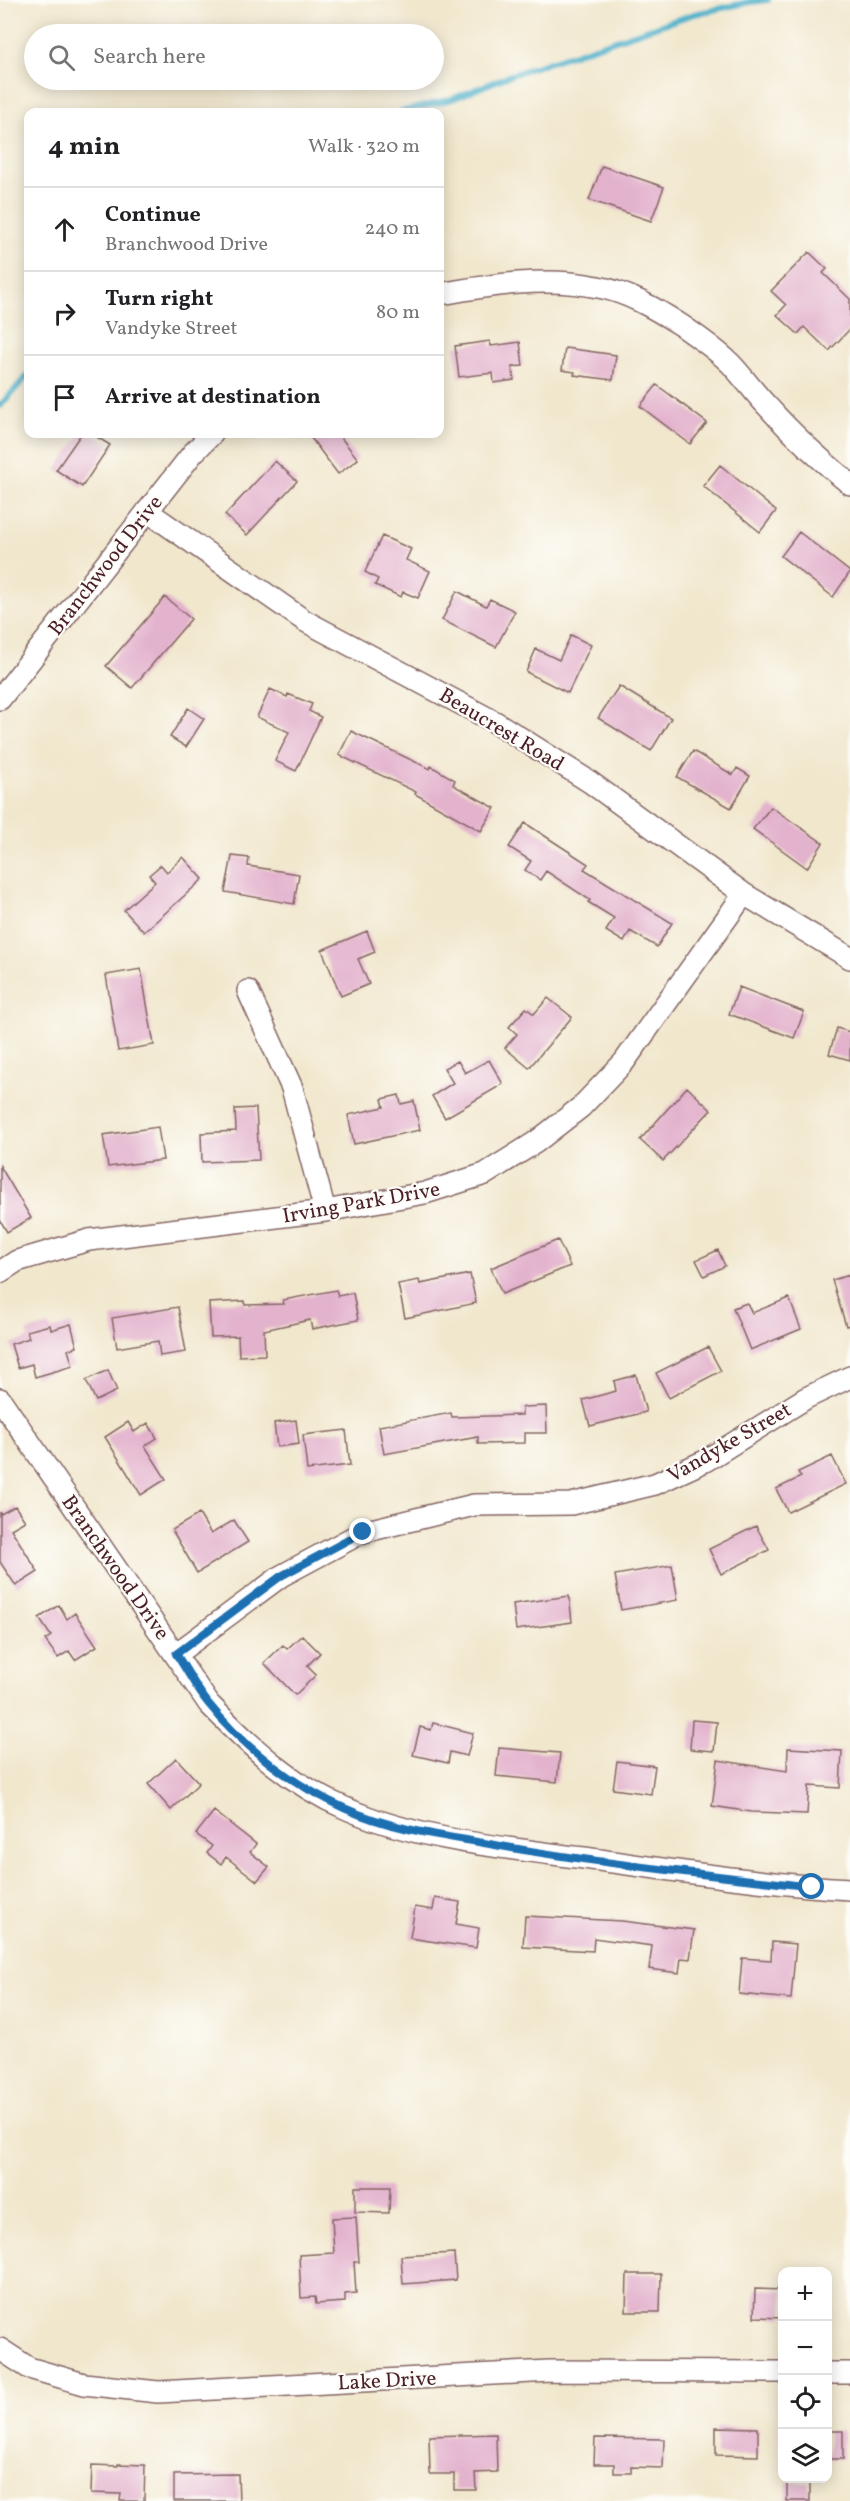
<!DOCTYPE html>
<html lang="en">
<head>
<meta charset="utf-8">
<style>
	:root { --surface:#fff; --page:#f6f6f6; --text:#202124; --muted:#757577; --line:#e0e0e0 }
	body { margin:0; font-family:Vollkorn,serif; background:var(--page); color:var(--text) }
	.controls { position:absolute; right:18px; bottom:18px; display:grid; overflow:hidden; border-radius:12px; box-shadow:0 3px 15px #0003 }
	.controls button { width:54px; height:54px; display:grid; place-items:center; padding:0; border:0; border-bottom:2px solid var(--line); background:var(--surface); color:var(--text); font:30px sans-serif }
	.stop { position:absolute; width:18px; height:18px; margin:-14px; border:4px solid #1f6fb2; border-radius:50%; background:#fff }
	.stop.end { background:#1f6fb2; border-color:#fff; box-shadow:0 2px 6px #0008 }
	.list { margin:0; padding:0; list-style:none }
	h2 { display:flex; justify-content:space-between; align-items:center; height:78px; margin:0; padding:0 24px; font-size:26px }
	h2 small { font-size:20px; font-weight:400; color:var(--muted) }
	.list li { display:grid; grid-template-columns:39px 1fr auto; gap:18px; align-items:center; box-sizing:border-box; height:84px; padding:0 24px; border-top:2px solid var(--line) }
	.list b { display:block; font-size:22px; white-space:nowrap }
	.list p { margin:0; font-size:20px; white-space:nowrap; color:var(--muted) }
	.list em { font-size:20px; font-style:normal; color:var(--muted) }
	.icon { flex:none; width:33px; height:33px; fill:none; stroke:currentColor; stroke-width:2; stroke-linecap:round; stroke-linejoin:round }
	.map { position:relative; flex:none; width:850px; height:2501px; overflow:hidden }
	.search { position:absolute; background:var(--surface); box-shadow:0 3px 15px #0003; left:24px; top:24px; width:420px; height:66px; display:flex; align-items:center; gap:15px; box-sizing:border-box; padding:0 21px; border-radius:33px; color:var(--muted); font-size:22px }
	.panel { position:absolute; background:var(--surface); box-shadow:0 3px 15px #0003; left:24px; top:108px; width:420px; height:330px; border-radius:12px }
	.map>svg:first-child { display:block }
</style>
</head>
<body>
<div class="map">
<svg width="850" height="2501" viewBox="0 0 850 2501">
	<rect width="100%" height="100%" fill="#fdfcf7"/>
	<filter id="ink" filterUnits="userSpaceOnUse"><feTurbulence type="fractalNoise" baseFrequency=".0167" numOctaves="2"/><feDisplacementMap in="SourceGraphic" scale="12" xChannelSelector="R" yChannelSelector="G"/><feConvolveMatrix kernelMatrix="1 2 1 2 8 2 1 2 1" color-interpolation-filters="sRGB"/></filter>
	<filter id="wash" filterUnits="userSpaceOnUse"><feTurbulence type="fractalNoise" baseFrequency=".008" numOctaves="4" result="noise"/><feDisplacementMap in="SourceGraphic" scale="24" xChannelSelector="R" yChannelSelector="G"/><feGaussianBlur stdDeviation="1.35" result="paint"/><feColorMatrix in="noise" values="0 0 0 0 0 0 0 0 0 0 0 0 0 0 0 0 0 1.4 0 .05"/><feComposite in="paint" operator="in"/></filter>
	<g filter="url(#wash)">
		<rect width="100%" height="100%" fill="#f1e7cd"/>
		<g fill="none" stroke-linecap="round" stroke-linejoin="round">
			<path stroke="#49afc9" stroke-width="6" d="M401,112L452,99L511,75L694,14L750,2L768,0
				M0,406L28,375"/>
		</g>
		<g id="blocks">
			<path fill="#e3b2cd" d="M602,166L664,187L651,221L589,200Z
				M809,252L827,269L823,273L850,299V329L829,351L804,327L798,334L777,315L786,305L771,291Z
				M490,341L491,346L520,342L523,366L512,367L514,380L494,383L493,373L459,377L455,346Z
				M565,348L616,355L613,380L574,375L575,372L562,370Z
				M657,385L707,423L690,444L640,406Z
				M81,434H92L110,445L82,487L56,470Z
				M308,434H338L358,459L338,474Z
				M275,461L297,481L247,535L225,515Z
				M720,465L776,511L760,532L703,486Z
				M799,532L850,572L833,597L781,556Z
				M382,536L411,549L406,560L430,571L418,598L403,592L401,597L375,585L378,579L365,572Z
				M457,591L486,606L490,599L515,611L496,647L442,620Z
				M165,597L191,619L132,688L106,666Z
				M571,635L591,645L568,693L526,672L536,649L559,660Z
				M619,686L671,718L651,751L598,718Z
				M270,689L287,697L288,694L312,704L309,711L321,717L296,771L275,761L289,732L257,717Z
				M188,708L204,719L186,747L170,737Z
				M351,731L430,769L431,766L455,780L453,785L495,808L481,831L415,794L416,792L339,755Z
				M693,751L733,775L737,768L750,776L731,808L677,777Z
				M771,807L823,843L807,868L753,829Z
				M525,823L588,864L584,869L672,923L657,947L630,931L624,942L606,931L614,918L588,902L590,900L546,871L540,880L525,870L531,861L509,847Z
				M232,856L249,858L248,866L299,874L294,904L225,892Z
				M183,857L203,879L144,932L124,910L155,882L149,875L161,865L167,872Z
				M367,931L375,952L358,959L369,984L341,996L322,950Z
				M141,969L154,1045L118,1051L106,975Z
				M739,987L804,1012L794,1038L729,1014Z
				M548,998L572,1017L529,1068L505,1048L517,1034L509,1027L526,1008L534,1014Z
				M837,1028L850,1032V1060L829,1054Z
				M489,1060L503,1084L445,1118L432,1096L453,1083L444,1068L458,1061L465,1073Z
				M687,1087L711,1110L663,1161L640,1140Z
				M399,1095L401,1104L414,1101L420,1130L354,1144L348,1115L384,1107L382,1099Z
				M256,1108L259,1160L202,1162L201,1133L236,1131L235,1109Z
				M158,1127L163,1160L108,1167L103,1135Z
				M0,1166L31,1218L7,1232L0,1220Z
				M558,1240L570,1266L502,1294L491,1268Z
				M718,1250L725,1266L704,1276L696,1260Z
				M470,1274L476,1303L405,1318L398,1284L419,1280L420,1284Z
				M850,1275V1325L846,1326L832,1280Z
				M336,1290L338,1296L353,1293L358,1320L312,1329L310,1320L264,1330L265,1355L239,1356L238,1336L211,1337L209,1303L245,1301V1305L284,1304L283,1300Z
				M789,1298L801,1329L750,1350L733,1308L747,1303L752,1313Z
				M178,1307L186,1352L160,1356L158,1341L117,1348L112,1318Z
				M71,1324L77,1347L68,1350L73,1366L35,1377L32,1364L18,1368L11,1344L29,1338L27,1331L50,1325L51,1330Z
				M708,1347L721,1371L669,1398L656,1373Z
				M108,1370L117,1391L96,1401L86,1380Z
				M636,1375L646,1412L590,1426L583,1400L616,1391L614,1381Z
				M546,1406L547,1433H525V1443L478,1444V1437L384,1454L379,1426L451,1413L452,1417L522,1415V1407Z
				M296,1420L299,1444L277,1447L274,1423Z
				M128,1422L134,1432L148,1423L157,1438L145,1446L166,1479L141,1495L105,1437Z
				M346,1430L350,1465L307,1470L303,1435Z
				M832,1456L846,1484L788,1512L776,1489L801,1477L798,1472Z
				M15,1506L25,1521L11,1529L38,1572L16,1586L0,1562V1512L1,1514Z
				M199,1514L211,1534L234,1520L248,1542L197,1573L172,1530Z
				M756,1526L769,1550L721,1574L709,1549Z
				M672,1565L678,1600L621,1610L615,1575Z
				M569,1596L572,1622L516,1630L513,1604Z
				M59,1605L67,1619L75,1613L97,1646L75,1660L69,1651L58,1658L45,1640L51,1636L39,1618Z
				M302,1635L320,1653L307,1666L316,1675L295,1695L264,1663L283,1645L287,1649Z
				M692,1720L717,1722L714,1751L690,1749Z
				M433,1723L473,1733L467,1756L450,1752L448,1763L413,1755L420,1727L431,1730Z
				M499,1748L560,1753L557,1782L496,1776Z
				M788,1748L842,1751L840,1788L809,1786L807,1814L752,1812L712,1806L718,1760L787,1771Z
				M176,1758L199,1783L171,1810L148,1784Z
				M617,1761L655,1766L651,1794L613,1789Z
				M214,1811L256,1844L250,1852L269,1867L257,1881L226,1857L221,1864L207,1853L212,1846L196,1834Z
				M435,1898L460,1902L456,1924L479,1928L476,1948L410,1938L415,1907L433,1910Z
				M525,1916L622,1921L694,1930L690,1959L681,1958L679,1973L649,1969L652,1946L594,1938L593,1951L523,1947Z
				M772,1942L796,1944L791,1999L739,1994L742,1958L771,1960Z
				M355,2187H390L389,2213L355,2212Z
				M356,2217L359,2262H354L356,2293L345,2294V2302L316,2304L315,2297L301,2298L299,2255L334,2253L332,2218Z
				M454,2253L456,2280L403,2284L401,2256Z
				M627,2274H661L660,2312H626Z
				M755,2289L783,2290V2318L754,2317Z
				M716,2427L758,2428V2456L716,2455Z
				M828,2431H843V2459H828Z
				M496,2434L497,2472L475,2473L476,2490H454V2474H430L429,2436Z
				M595,2438L664,2439L663,2468L631,2467V2473H614V2464H594Z
				M118,2464L145,2465L144,2501H120L121,2494L91,2493L92,2465L118,2466Z
				M238,2474L239,2501H174V2475Z
				M787,2482L810,2483V2501H787Z"/>
		</g>
	</g>
	<g filter="url(#ink)">
		<use href="#blocks" fill-opacity="0" stroke="#846564" stroke-width="1.5"/>
		<g fill="none" stroke-linecap="round" stroke-linejoin="round">
			<defs>
				<path id="minor" d="M440,294C491,285 546,276 598,287C627,292 656,309 681,325C698,337 716,349 731,364C745,379 756,395 770,409C794,436 822,461 850,484
					M147,511L305,621L495,722L590,782L744,894L850,958
					M0,699L193,453L212,434
					M248,991L292,1088L325,1211
					M0,1272L17,1261L89,1240L325,1211L425,1193L485,1174L536,1142L581,1107L624,1062L744,894
					M0,1399L209,1704C250,1746 291,1785 345,1808C416,1840 507,1848 584,1858C672,1870 761,1884 850,1889
					M176,1654L281,1576L363,1532L474,1505L571,1504L655,1484L705,1461L806,1398L850,1377
					M0,2349L29,2368L84,2384L158,2392L550,2371L782,2372
					M828,2373H850"/>
			</defs>
			<use href="#minor" stroke="#846564" stroke-width="24"/>
			<use href="#minor" stroke="#fff" stroke-width="21"/>
		</g>
	</g>
	<g fill="none" stroke-linecap="round" stroke-linejoin="round" filter="url(#ink)">
		<path stroke="#1f6fb2" stroke-width="8" d="M363,1532L281,1576L176,1654C187,1670 196,1688 208,1703C243,1747 293,1785 344,1808C388,1828 436,1835 484,1843C592,1863 703,1874 812,1887"/>
	</g>
	<g text-anchor="middle" stroke-width="4.5" stroke-linejoin="round" paint-order="stroke">
		<g font-size="21" fill="#4a1f2b" stroke="#fdfcf7">
			<text transform="translate(105 565) rotate(-52)" y="7">Branchwood Drive</text>
			<text transform="translate(502 729) rotate(31)" y="7">Beaucrest Road</text>
			<text transform="translate(361 1202) rotate(-10)" y="7">Irving Park Drive</text>
			<text transform="translate(729 1442) rotate(-30)" y="7">Vandyke Street</text>
			<text transform="translate(116 1567) rotate(55)" y="7">Branchwood Drive</text>
			<text transform="translate(387 2380) rotate(-3)" y="7">Lake Drive</text>
		</g>
	</g>
</svg>
<div class="controls">
<button>+</button>
<button>−</button>
<button><svg class="icon" aria-label="locate" viewBox="0 0 24 24"><circle cx="12" cy="12" r="6"/><path d="M12 2v4M12 18v4M2 12h4M18 12h4"/></svg></button>
<button><svg class="icon" aria-label="layers" viewBox="0 0 24 24"><path d="M12 4l9 5-9 5-9-5zM3 14l9 5 9-5"/></svg></button>
</div>
<div class="stop" style="left:812px;top:1887px"></div>
<div class="stop end" style="left:363px;top:1532px"></div>
<div class="search"><svg class="icon" aria-label="search" viewBox="0 0 24 24"><circle cx="10" cy="10" r="6"/><path d="M15 15l6 6"/></svg>Search here</div>
<section class="panel">
<h2>4 min<small>Walk · 320 m</small></h2>
<ul class="list">
<li><svg class="icon" aria-label="ahead" viewBox="0 0 24 24"><path d="M12 20V5M6 11l6-6 6 6"/></svg><div><b>Continue</b><p>Branchwood Drive</p></div><em>240 m</em></li>
<li><svg class="icon" aria-label="right" viewBox="0 0 24 24"><path d="M7 20v-9h11M14 6l5 5-5 5"/></svg><div><b>Turn right</b><p>Vandyke Street</p></div><em>80 m</em></li>
<li><svg class="icon" aria-label="arrive" viewBox="0 0 24 24"><path d="M6 21V4h12l-3 4 3 4H6"/></svg><div><b>Arrive at destination</b></div></li>
</ul>
</section>
</div>
</body>
</html>
